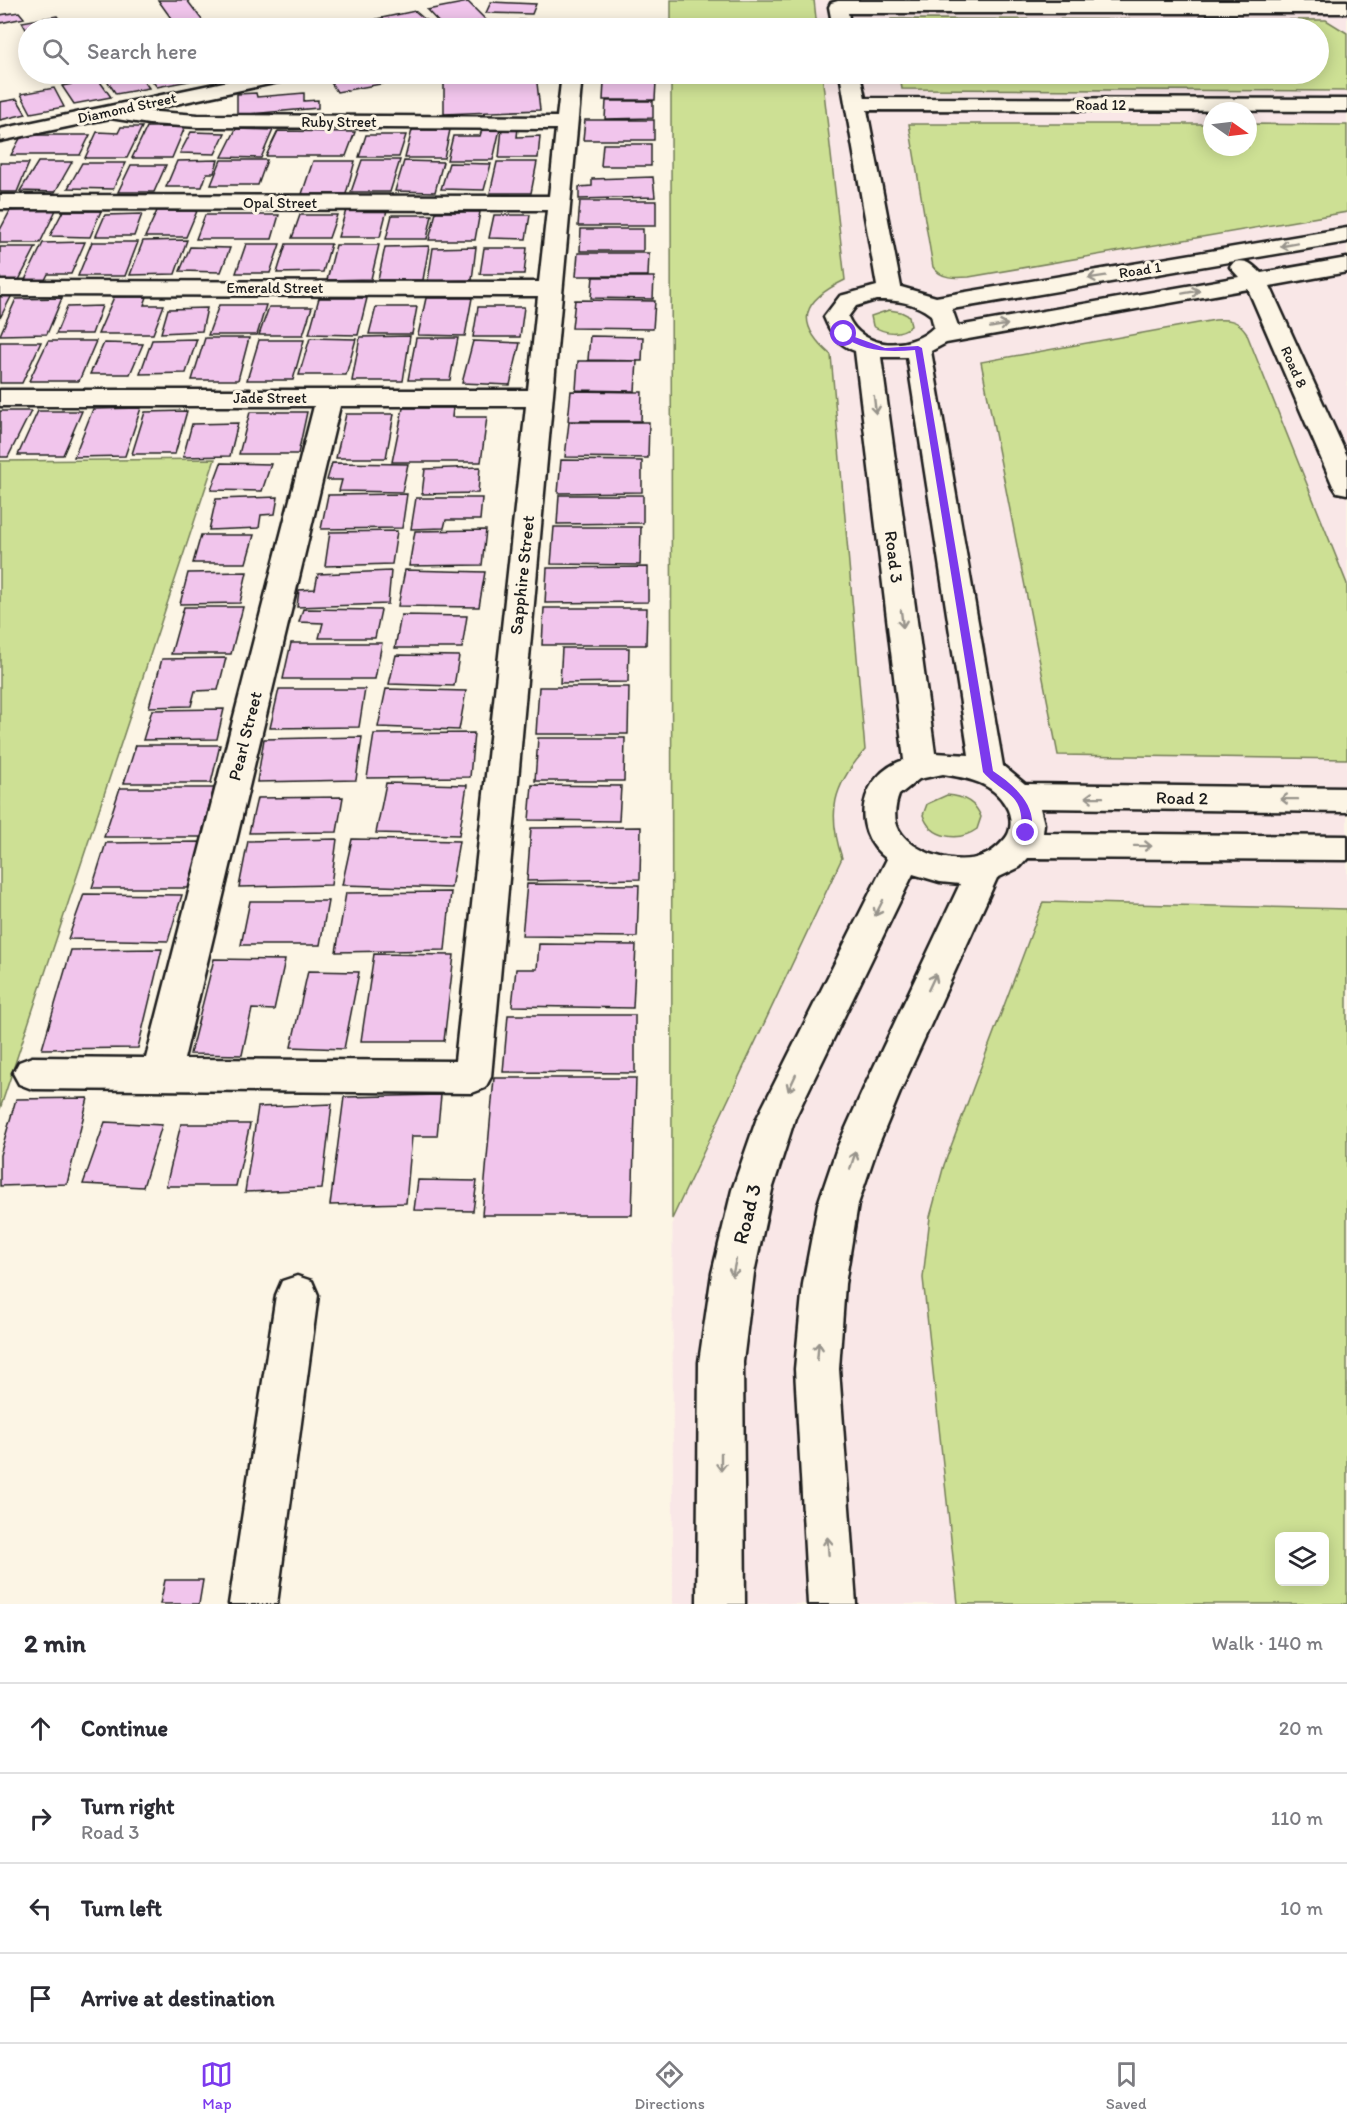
<!DOCTYPE html>
<html lang="en">
<head>
<meta charset="utf-8">
<style>
	:root { --surface:#fff; --page:#f2f2f3; --text:#2b2b33; --muted:#7c7c81; --line:#e1e1e2; --accent:#7c3aed }
	body { margin:0; font-family:Itim,sans-serif; background:var(--page); color:var(--text) }
	.controls { position:absolute; right:18px; bottom:18px; display:grid; overflow:hidden; border-radius:9px; box-shadow:0 3px 15px #0003 }
	.controls button { width:54px; height:54px; display:grid; place-items:center; padding:0; border:0; border-bottom:2px solid var(--line); background:var(--surface); color:var(--text); font:30px sans-serif }
	.compass { position:absolute; left:1203px; top:102px; width:54px; height:54px; border-radius:50%; background:var(--surface); box-shadow:0 3px 15px #0003; rotate:104deg }
	.stop { position:absolute; width:18px; height:18px; margin:-14px; border:4px solid #7c3aed; border-radius:50%; background:#fff }
	.stop.end { background:#7c3aed; border-color:#fff; box-shadow:0 2px 6px #0008 }
	.list { margin:0; padding:0; list-style:none }
	h2 { display:flex; justify-content:space-between; align-items:center; height:78px; margin:0; padding:0 24px; font-size:26px }
	h2 small { font-size:20px; font-weight:400; color:var(--muted) }
	.list li { display:grid; grid-template-columns:39px 1fr auto; gap:18px; align-items:center; box-sizing:border-box; height:90px; padding:0 24px; border-top:2px solid var(--line) }
	.list b { display:block; font-size:22px; white-space:nowrap }
	.list p { margin:0; font-size:20px; white-space:nowrap; color:var(--muted) }
	.list em { font-size:20px; font-style:normal; color:var(--muted) }
	.icon { flex:none; width:33px; height:33px; fill:none; stroke:currentColor; stroke-width:2; stroke-linecap:round; stroke-linejoin:round }
	.map { position:relative; flex:none; width:1347px; height:1604px; overflow:hidden }
	.search { position:absolute; background:var(--surface); box-shadow:0 3px 15px #0003; left:18px; right:18px; top:18px; height:66px; display:flex; align-items:center; gap:15px; box-sizing:border-box; padding:0 21px; border-radius:33px; color:var(--muted); font-size:22px }
	.sheet { height:438px; background:var(--surface) }
	nav { display:flex; justify-content:space-around; align-items:center; box-sizing:border-box; height:84px; border-top:2px solid var(--line); background:var(--surface); font-size:16px; color:var(--muted) }
	nav a { display:grid; justify-items:center; gap:3px }
	nav .on { color:var(--accent) }
	.map>svg:first-child { display:block }
</style>
</head>
<body>
<div class="map">
<svg width="1347" height="1604" viewBox="0 0 1347 1604">
	<rect width="100%" height="100%" fill="#fcf5e5"/>
	<filter id="ink" filterUnits="userSpaceOnUse"><feTurbulence type="fractalNoise" baseFrequency=".0167" numOctaves="2"/><feDisplacementMap in="SourceGraphic" scale="12" xChannelSelector="R" yChannelSelector="G"/><feConvolveMatrix kernelMatrix="1 2 1 2 8 2 1 2 1" color-interpolation-filters="sRGB"/></filter>
	<g filter="url(#ink)">
		<path fill="#f9e7e7" fill-rule="evenodd" d="M671,0H1347V1604H673L671,74H1318V28H671ZM1212,111H1248V147H1212ZM1280,1536H1324V1582H1280Z"/>
		<path fill="#cde094" stroke="#747e58" stroke-width="1.5" fill-rule="evenodd" d="M671,0H814L817,28H671Z
			M891,19L1326,20L1347,33V91L902,89L900,74H1318V28H892Z
			M671,74H822L845,280C803,300 793,322 831,355L865,750C833,786 827,812 842,858L672,1219Z
			M909,124H1212V147H1248V124L1347,125V212L969,277C955,278 941,279 933,267Z
			M889,310L901,312L909,316L911,326C900,335 885,334 873,326L871,316Z
			M1215,320C1229,319 1238,320 1246,332L1347,584V759L1058,755L981,362Z
			M215,459L0,1109V461Z
			M947,795C962,796 975,801 981,817L977,829C959,842 931,839 923,815L927,804Z
			M1043,902L1347,909V1604H958L923,1278L930,1217L944,1165ZM1280,1536H1324V1582H1280Z"/>
		<path fill="#f1c5ec" stroke="#1c1c1c" stroke-width="1.5" d="M158,0H187L208,28H178Z
			M468,2L486,20L444,28L427,10Z
			M491,2L536,4L532,14L486,13Z
			M415,11L435,28H387L377,19Z
			M19,12L24,18L0,23V15Z
			M57,16L65,28H28V33L22,22Z
			M309,20L316,28H268Z
			M375,20L382,28H339Z
			M599,26H657V28H599Z
			M132,74H139L149,88L116,94L106,79Z
			M147,74H184L189,81L157,87Z
			M357,74H379L386,83L337,92L328,78Z
			M444,74H536L540,110L444,114Z
			M594,74H653V80H594Z
			M98,79L111,97L74,104L62,86Z
			M604,82H656L655,100H603Z
			M54,88L64,107L31,113L21,94Z
			M256,93L257,97L304,93V101L318,100V108L237,115V94Z
			M17,99L26,114L0,120V102Z
			M606,101H653V118L605,119Z
			M585,120H654V140H583Z
			M121,127H142L127,158H85L97,132L118,133Z
			M147,127H185L172,158H132Z
			M502,128H518L517,137L540,136L538,158H499Z
			M236,129L273,130L261,158L222,157Z
			M482,129H500L493,160H447L453,136H480Z
			M412,130H450L444,158H405Z
			M278,131L355,132L346,156H266Z
			M191,132L225,133L215,154L180,153Z
			M22,135H90L80,155H11Z
			M366,135H406L399,157H359Z
			M603,144H651V166H601Z
			M218,160L214,173H207L202,187H166L177,161Z
			M221,160H267L258,185H211Z
			M362,160H400L390,192H351Z
			M313,161H355L346,194H302Z
			M404,161L443,162L435,192L395,191Z
			M38,162H72L55,192L20,191Z
			M497,162H537L531,193H490Z
			M0,163H29L17,192H0Z
			M82,163H126L113,189L68,188Z
			M449,163L491,164L484,190L441,189Z
			M131,165H166L154,192H118Z
			M653,177L655,197L579,199V187L592,186V179Z
			M580,201H656V226H578Z
			M56,210L40,243H0V230L10,211Z
			M346,210H387L380,237H338Z
			M63,211H101L90,237L50,236Z
			M157,211H197L186,237H145Z
			M436,212H480L475,240H429Z
			M142,214L134,236H96L105,215Z
			M205,215H279L272,239H196Z
			M300,215H337L329,238H292Z
			M392,215H432L427,239H386Z
			M494,215H530L526,239L489,238Z
			M581,229H643V251H580Z
			M187,240L175,274L130,275L143,241Z
			M85,242L71,274H48L45,280H25L43,243Z
			M92,242H138L125,276H78Z
			M246,244H280L270,273H236Z
			M286,244H331L323,272L277,273Z
			M336,245H379L371,279L327,280Z
			M429,246L423,280H378L385,247Z
			M0,247H36L19,280H0Z
			M190,247L230,248L221,272L180,271Z
			M476,247L472,280L428,281L433,248Z
			M484,248H527L524,274H480Z
			M578,253H649L648,276H576Z
			M593,277H654L653,299L591,298Z
			M0,295H12L0,318Z
			M114,297H147L144,305H164L153,334H98Z
			M62,298L47,334L0,335L16,299Z
			M319,298H367L358,335L309,334Z
			M426,298H472L465,336L418,335Z
			M575,300L655,301L653,329L572,328Z
			M219,305H266L257,335H208Z
			M102,306L92,334H56L67,307Z
			M269,307H312L303,335H259Z
			M376,307H417L412,334H369Z
			M478,307H524L520,337H473Z
			M207,308L202,331L161,333L168,309Z
			M410,336L403,381H352L360,337Z
			M590,336L643,337L642,361L588,360Z
			M205,338H249L238,380H192Z
			M310,338L356,339L346,375H299Z
			M416,338H458L450,380H408Z
			M197,339L186,373L140,374L152,340Z
			M259,340H304L293,380H247Z
			M48,341H96L79,381H29Z
			M473,341L520,343L510,385L462,383Z
			M0,342H41L22,383H0Z
			M104,343L143,344L130,374H90Z
			M578,361H637L635,391L576,390Z
			M571,391L642,392L641,421H568Z
			M141,408L125,456L74,457L93,409Z
			M403,408H453L452,417H487L481,462H392Z
			M0,411H31L8,457H0Z
			M38,411H82L63,455H18Z
			M187,411L175,454H132L145,412Z
			M250,412H307L298,454H239Z
			M346,414H394L386,458H336Z
			M569,422H649L648,458L565,457Z
			M238,423L230,456L183,457L192,424Z
			M561,460L642,461V492L558,493Z
			M221,463L271,464L262,491L211,490Z
			M332,463L408,464L402,492L339,491L342,480H327Z
			M480,467L478,493L422,494L425,469Z
			M407,494L402,528L321,529L328,495Z
			M559,495H643V523L557,524Z
			M278,497L275,514L261,515L259,528L209,530L216,499Z
			M416,498H482L480,520H446L444,528L411,529Z
			M554,527H641L640,565L551,564Z
			M486,530L482,565L409,566L415,531Z
			M397,531L392,564L325,566L330,532Z
			M201,535H254L246,563H193Z
			M648,567V602L545,603L547,568Z
			M405,570L485,572L479,607L398,606Z
			M391,571L388,604L297,607L299,590L315,589L318,574Z
			M247,572L240,603L180,604L188,573Z
			M184,607H243L231,654H171Z
			M544,608H647L646,645H542Z
			M303,609L381,610L375,638H319L323,623L299,622Z
			M401,615L467,616L462,648H395Z
			M291,643H382L375,679H283Z
			M562,648H629L628,682L560,683Z
			M396,655L459,656L454,686L389,684Z
			M226,658L218,690L195,691L191,706L149,707L162,659Z
			M539,687H629L628,734H536Z
			M279,689H365L359,727L270,728Z
			M386,689L466,691L459,730L378,727Z
			M224,709L217,739L143,740L152,710Z
			M474,733L470,777L367,778L374,734Z
			M362,737L356,780L257,782L264,739Z
			M538,738H625L624,781H535Z
			M136,745H220L211,783H124Z
			M386,783L467,785L459,835L376,833Z
			M532,785L621,786L619,821L529,820Z
			M120,788H214L201,837H104Z
			M343,797L337,832L249,833L257,798Z
			M641,827L640,879L527,881L531,828Z
			M337,839L331,885L239,887L248,841Z
			M352,839L459,841L451,888L342,885Z
			M201,842L190,888H92L106,843Z
			M527,884L639,885L637,937L522,936Z
			M451,892L445,950L336,952L346,893Z
			M84,894L182,895L168,941L68,939Z
			M250,901H328L320,945H241Z
			M539,944L636,945L633,1008L512,1006L516,969H537Z
			M162,949L138,1048L42,1049L71,950Z
			M374,954L454,955L444,1041H361Z
			M214,959L285,960L274,1010L252,1009L242,1055L190,1054Z
			M308,971L359,972L344,1049L291,1047Z
			M508,1015H635V1073L503,1072Z
			M494,1078H636L632,1215H482Z
			M441,1095L437,1136H412L406,1203L330,1205L344,1097Z
			M88,1098L67,1184L0,1186V1155L16,1099Z
			M332,1104L322,1189L245,1192L258,1107Z
			M105,1122L162,1125L143,1187L83,1184Z
			M181,1124H250L236,1186H166Z
			M418,1180L477,1181L473,1211L414,1210Z
			M165,1580H203L199,1604H160Z"/>
		<g fill="none" stroke-linecap="round" stroke-linejoin="round">
			<defs>
				<path id="minor" d="M838,1H1347V13H848L851,28H833L829,7L831,3Z
					M520,22L558,24L561,28H510L513,24Z
					M262,74H298L295,78L288,80L143,111L198,115L557,117L562,74H582L491,1077L485,1088L472,1093L32,1089L19,1084L13,1073L19,1062L32,1057L146,1058L314,406H0V390H528L538,296L0,295V281L539,282L547,210L0,209V195L549,196L556,129L198,127L149,124L110,118L0,141V129ZM340,406H526L455,1061L184,1059Z
					M840,74H860L865,98L1347,99V111L867,110L901,287L936,297L1347,228V242L952,309L958,326L1239,277L1230,267L1234,262C1247,259 1252,264 1261,273L1347,258V272L1270,286L1347,456V494L1337,492L1333,486L1248,289L946,343L931,351L1003,766L1025,784L1347,788V812L1040,808L1044,824L1043,833L1347,836V860L1028,858L1020,867L997,878L901,1090L877,1148L858,1204L845,1284L839,1369L856,1604H808L795,1369L803,1284L818,1204L837,1148L863,1090L960,884L940,882L913,874L795,1118L772,1190L754,1273L743,1362L745,1604H697L699,1362L712,1273L732,1190L757,1118L887,859C848,830 860,774 904,760L855,351C838,344 831,334 824,317L840,296L877,286ZM876,300C897,300 914,302 931,315L934,327C910,351 862,350 848,317L856,306ZM881,357H907L969,755L935,753ZM943,774C967,778 993,782 1006,806C1012,816 1013,831 1004,840C998,847 991,853 982,856C957,866 913,854 899,830C893,820 895,805 899,795L919,779Z
					M297,1276L312,1281L318,1295L277,1604H229L276,1295L282,1281Z"/>
			</defs>
			<use href="#minor" stroke="#1c1c1c" stroke-width="5"/>
			<use href="#minor" fill="#fcf5e5" fill-rule="evenodd"/>
		</g>
		<defs><path id="oneway-shaft" d="M-6 0H5M1.5-3L5.5 0L1.5 3" fill="none" stroke-width="1.6" stroke-linecap="round" stroke-linejoin="round" transform="scale(1.5)"/></defs>
		<g stroke="#97938b">
			<use href="#oneway-shaft" transform="translate(1289 245) rotate(170)"/>
			<use href="#oneway-shaft" transform="translate(1097 277) rotate(171)"/>
			<use href="#oneway-shaft" transform="translate(1191 292) rotate(-10)"/>
			<use href="#oneway-shaft" transform="translate(999 326) rotate(-10)"/>
			<use href="#oneway-shaft" transform="translate(875 405) rotate(83)"/>
			<use href="#oneway-shaft" transform="translate(902 619) rotate(83)"/>
			<use href="#oneway-shaft" transform="translate(1094 797) rotate(-179)"/>
			<use href="#oneway-shaft" transform="translate(1289 799) rotate(-179)"/>
			<use href="#oneway-shaft" transform="translate(1143 846) rotate(1)"/>
			<use href="#oneway-shaft" transform="translate(879 908) rotate(117)"/>
			<use href="#oneway-shaft" transform="translate(932 982) rotate(-65)"/>
			<use href="#oneway-shaft" transform="translate(792 1083) rotate(115)"/>
			<use href="#oneway-shaft" transform="translate(853 1160) rotate(-72)"/>
			<use href="#oneway-shaft" transform="translate(734 1268) rotate(102)"/>
			<use href="#oneway-shaft" transform="translate(818 1351) rotate(-85)"/>
			<use href="#oneway-shaft" transform="translate(721 1462) rotate(90)"/>
			<use href="#oneway-shaft" transform="translate(828 1546) rotate(-94)"/>
		</g>
	</g>
	<path fill="#7c3aed" d="M841,332L885,348L918,346L922,348L993,771C1014,785 1040,807 1030,836L1026,837L1021,833C1025,791 1004,796 983,772L915,350C888,352 863,352 841,335Z"/>
	<g text-anchor="middle" stroke-width="6" stroke-linejoin="round" paint-order="stroke">
		<g font-size="15" fill="#1c1c1c" stroke="#fcf5e5">
			<text x="1101" y="110">Road 12</text>
			<text transform="translate(127 108) rotate(-12)" y="5">Diamond Street</text>
			<text x="339" y="127">Ruby Street</text>
			<text x="280" y="208">Opal Street</text>
			<text transform="translate(1140 270) rotate(-9)" y="5">Road 1</text>
			<text x="275" y="293">Emerald Street</text>
			<text transform="translate(1294 367) rotate(66)" y="5">Road 8</text>
			<text x="270" y="403">Jade Street</text>
		</g>
		<g font-size="18" fill="#1c1c1c" stroke="#fcf5e5">
			<text transform="translate(894 557) rotate(83)" y="6">Road 3</text>
			<text transform="translate(522 575) rotate(-84)" y="6">Sapphire Street</text>
			<text transform="translate(245 736) rotate(-76)" y="6">Pearl Street</text>
			<text transform="translate(1182 798) rotate(1)" y="6">Road 2</text>
		</g>
		<g font-size="21" fill="#1c1c1c" stroke="#fcf5e5">
			<text transform="translate(747 1214) rotate(-76)" y="7">Road 3</text>
		</g>
	</g>
</svg>
<div class="controls">
<button><svg class="icon" aria-label="layers" viewBox="0 0 24 24"><path d="M12 4l9 5-9 5-9-5zM3 14l9 5 9-5"/></svg></button>
</div>
<svg class="compass" viewBox="-18 -18 36 36"><path d="M0-13l5 13h-10z" fill="#e53935"/><path d="M0 13l5-13h-10z" fill="#7c7c81"/></svg>
<div class="stop" style="left:844px;top:334px"></div>
<div class="stop end" style="left:1026px;top:833px"></div>
<div class="search"><svg class="icon" aria-label="search" viewBox="0 0 24 24"><circle cx="10" cy="10" r="6"/><path d="M15 15l6 6"/></svg>Search here</div>
</div>
<section class="sheet">
<h2>2 min<small>Walk · 140 m</small></h2>
<ul class="list">
<li><svg class="icon" aria-label="ahead" viewBox="0 0 24 24"><path d="M12 20V5M6 11l6-6 6 6"/></svg><div><b>Continue</b></div><em>20 m</em></li>
<li><svg class="icon" aria-label="right" viewBox="0 0 24 24"><path d="M7 20v-9h11M14 6l5 5-5 5"/></svg><div><b>Turn right</b><p>Road 3</p></div><em>110 m</em></li>
<li><svg class="icon" aria-label="left" viewBox="0 0 24 24"><path d="M17 20v-9H6M10 6l-5 5 5 5"/></svg><div><b>Turn left</b></div><em>10 m</em></li>
<li><svg class="icon" aria-label="arrive" viewBox="0 0 24 24"><path d="M6 21V4h12l-3 4 3 4H6"/></svg><div><b>Arrive at destination</b></div></li>
</ul>
</section>
<nav>
<a class="on"><svg class="icon" aria-label="map" viewBox="0 0 24 24"><path d="M3 6l6-2 6 2 6-2v14l-6 2-6-2-6 2zM9 4v14M15 6v14"/></svg>Map</a>
<a><svg class="icon" aria-label="directions" viewBox="0 0 24 24"><path d="M12 3l9 9-9 9-9-9zM9 14v-3h6M13 9l2 2-2 2"/></svg>Directions</a>
<a><svg class="icon" aria-label="saved" viewBox="0 0 24 24"><path d="M7 4h10v16l-5-4-5 4z"/></svg>Saved</a>
</nav>
</body>
</html>
